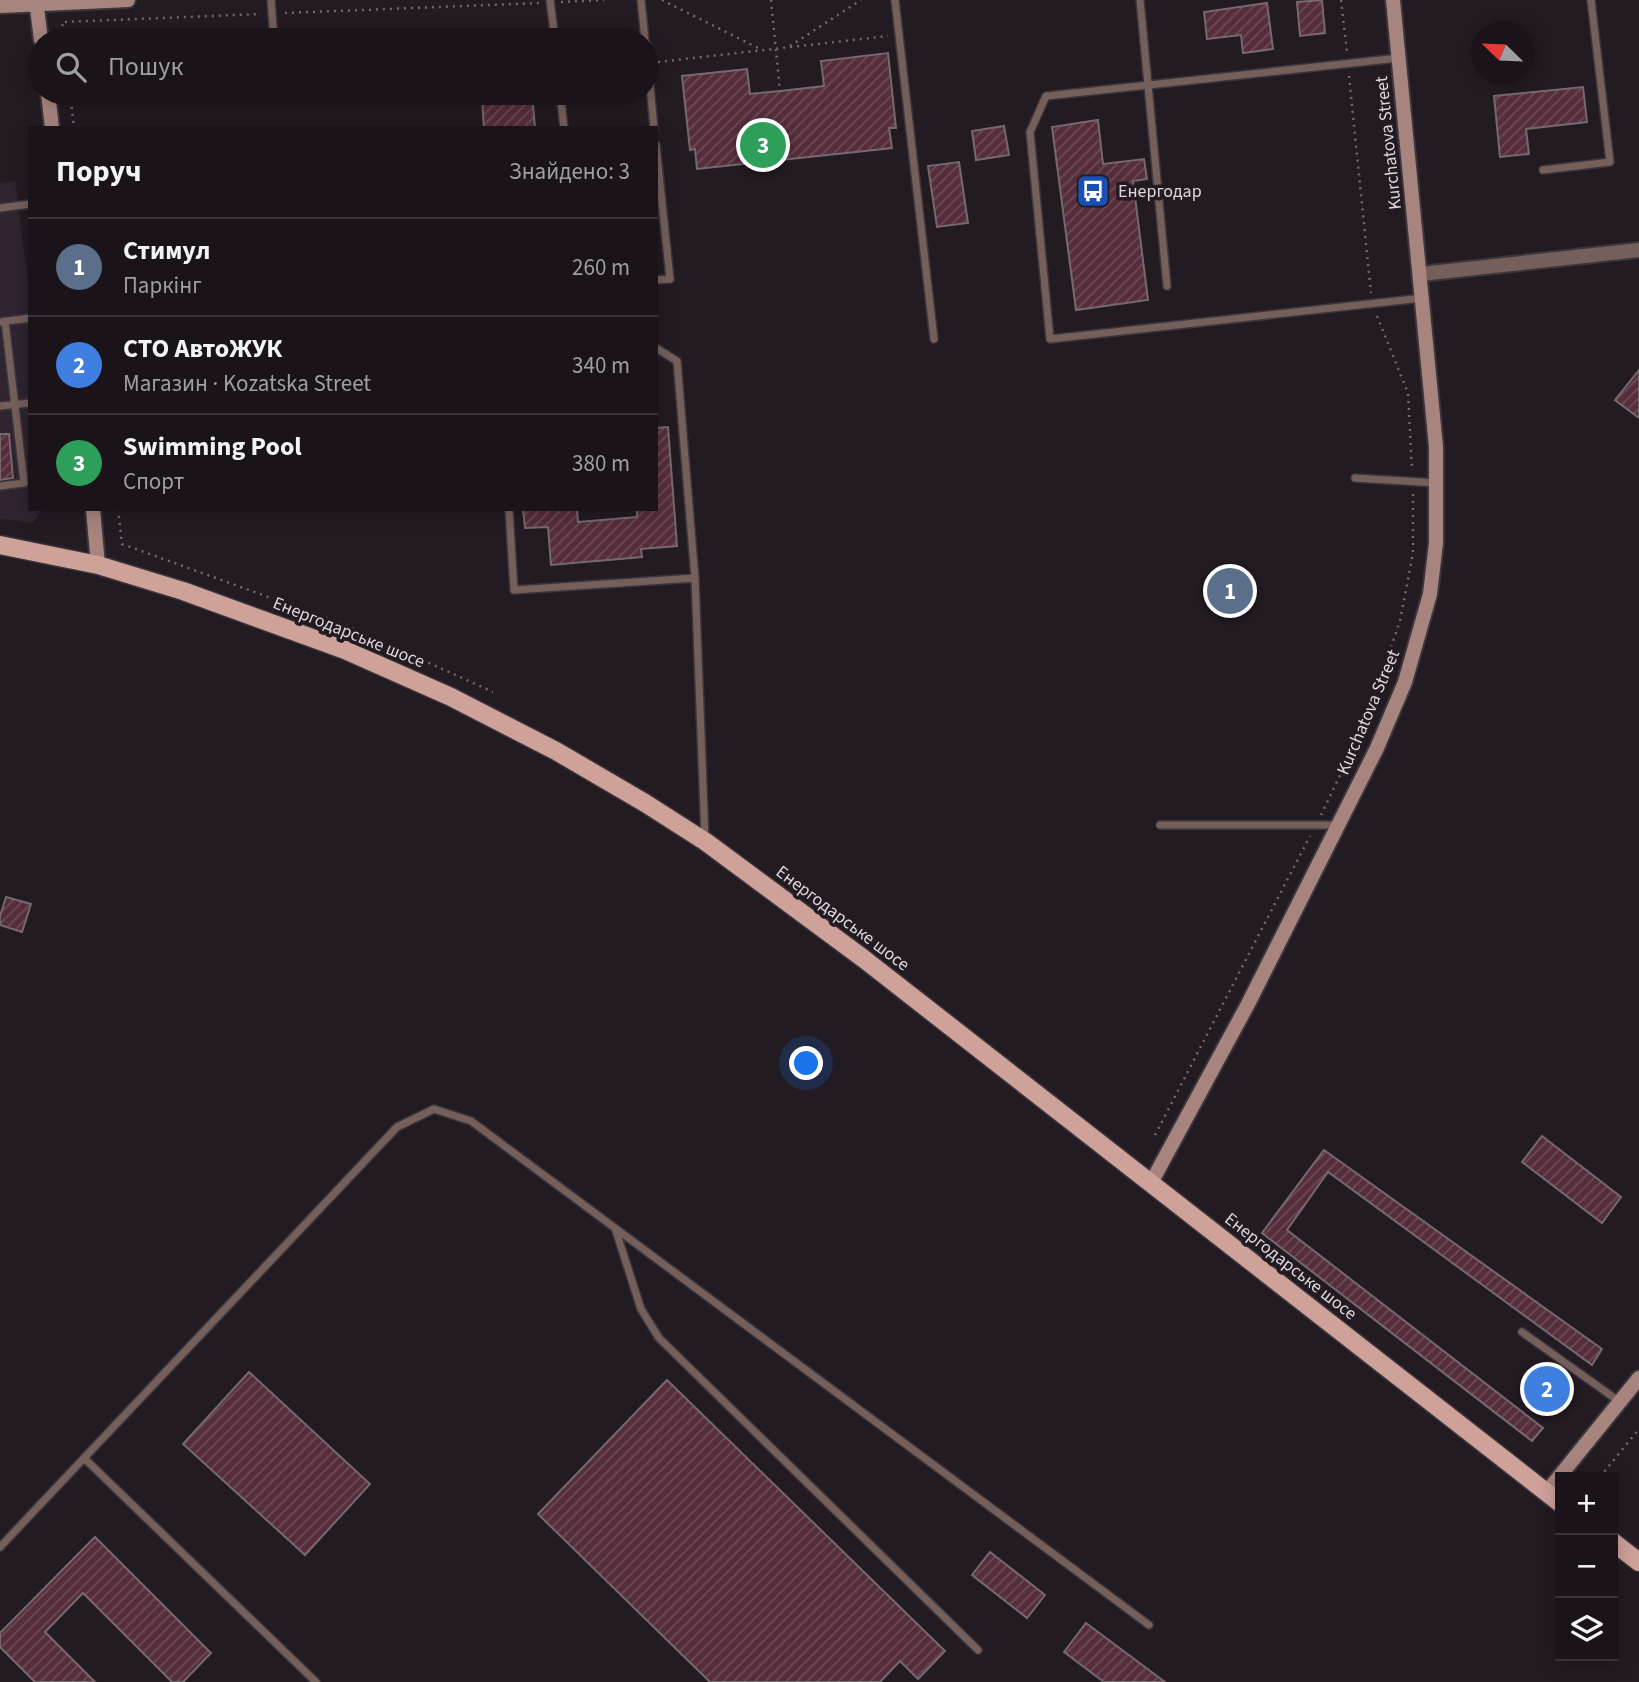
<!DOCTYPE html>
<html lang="uk">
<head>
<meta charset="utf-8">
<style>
	:root { --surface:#1a141a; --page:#231d23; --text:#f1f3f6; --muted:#9f9ea2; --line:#383339; --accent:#2563eb }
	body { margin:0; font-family:"Source Sans 3",sans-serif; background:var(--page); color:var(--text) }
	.controls { position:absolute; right:21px; bottom:21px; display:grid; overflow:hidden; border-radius:0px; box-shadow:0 4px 18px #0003 }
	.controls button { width:63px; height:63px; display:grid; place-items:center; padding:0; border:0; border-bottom:2px solid var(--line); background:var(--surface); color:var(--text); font:35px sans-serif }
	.compass { position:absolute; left:1471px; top:21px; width:63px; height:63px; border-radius:50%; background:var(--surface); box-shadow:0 4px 18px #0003; rotate:293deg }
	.you { position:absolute; left:807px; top:1064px; width:24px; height:24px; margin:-18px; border:5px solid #fff; border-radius:50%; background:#1a73e8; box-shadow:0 0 0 10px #1a73e833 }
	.badge { display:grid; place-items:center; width:46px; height:46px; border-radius:50%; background:var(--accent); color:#fff; font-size:23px; font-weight:700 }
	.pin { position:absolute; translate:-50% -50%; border:4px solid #fff; box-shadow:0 2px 7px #0006 }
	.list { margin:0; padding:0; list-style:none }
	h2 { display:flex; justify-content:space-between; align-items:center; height:91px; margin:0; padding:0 28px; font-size:30px }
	h2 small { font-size:23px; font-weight:400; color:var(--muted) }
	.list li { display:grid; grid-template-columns:46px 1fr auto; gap:21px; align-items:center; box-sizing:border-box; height:98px; padding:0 28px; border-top:2px solid var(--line) }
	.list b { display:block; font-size:26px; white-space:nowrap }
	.list p { margin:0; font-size:23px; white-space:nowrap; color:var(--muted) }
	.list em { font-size:23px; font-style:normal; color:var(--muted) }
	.icon { flex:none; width:38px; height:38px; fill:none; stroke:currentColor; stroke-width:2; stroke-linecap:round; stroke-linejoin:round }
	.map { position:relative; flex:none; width:1639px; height:1682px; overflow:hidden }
	.search { position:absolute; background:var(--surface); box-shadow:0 4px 18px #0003; left:28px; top:28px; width:630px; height:77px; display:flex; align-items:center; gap:18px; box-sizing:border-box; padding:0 24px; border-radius:38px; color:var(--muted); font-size:26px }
	.panel { position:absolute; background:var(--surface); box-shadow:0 4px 18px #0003; left:28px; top:126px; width:630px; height:385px; border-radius:0px }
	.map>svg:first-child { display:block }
</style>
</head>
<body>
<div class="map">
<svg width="1639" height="1682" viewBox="0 0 1639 1682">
	<defs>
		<pattern id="building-hatch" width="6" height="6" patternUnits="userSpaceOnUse" patternTransform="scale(1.75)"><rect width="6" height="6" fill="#562d3b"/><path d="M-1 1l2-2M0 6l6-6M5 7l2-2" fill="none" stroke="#6e4b57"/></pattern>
	</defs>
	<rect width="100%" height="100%" fill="#221b22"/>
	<path fill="#2f2430" d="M15,181L30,300V509H43L33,523L0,519V183Z"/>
	<path fill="url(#building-hatch)" stroke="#76696d" stroke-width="2" d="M1322,0L1325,33L1300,36L1297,2Z
		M1267,3L1273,49L1243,53L1241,35L1207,39L1204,12Z
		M888,53L896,128H889L892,148L697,169L695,149L690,150L682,76L747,69L750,94L780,91L824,86L821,61Z
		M1583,87L1587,122L1526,129L1529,154L1500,157L1494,96Z
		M532,94L535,128H484L482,98Z
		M1098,120L1103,164L1144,159L1147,179L1133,181L1148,300L1076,310L1052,127Z
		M1004,126L1009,155L976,160L972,131Z
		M959,162L968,223L937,227L928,166Z
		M1639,370V418L1615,400Z
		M668,427L677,546L641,549L642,557L551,565L548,527L525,528L523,509H577L578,522L637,517V509H656V428Z
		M0,434H9L13,478L0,480Z
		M6,897L31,904L22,932L0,925V916Z
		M1542,1136L1621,1197L1602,1223L1522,1162Z
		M1324,1150L1602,1349L1592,1365L1328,1172L1287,1230L1543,1428L1532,1441L1262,1233Z
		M249,1372L370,1484L305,1555L183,1444Z
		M667,1380L945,1651L918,1679L900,1661L880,1682H710L538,1514Z
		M95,1537L211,1653L183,1682H172L83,1593L45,1632L95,1682H35L0,1647V1633Z
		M990,1552L1045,1595L1027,1618L972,1575Z
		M1086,1623L1165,1682H1104L1064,1652Z"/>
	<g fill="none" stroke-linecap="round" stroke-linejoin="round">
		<defs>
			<path id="lane" d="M271,0L274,40
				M550,0L555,40
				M641,0L645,40
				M895,0L934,339
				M1140,0L1167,286
				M646,43L654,128
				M1399,58L1046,96L1030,132L1050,339L1423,298
				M560,93L564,128
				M656,145L670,279L656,280
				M1543,170L1610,162L1591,0
				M0,208L30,204
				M0,322L30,318
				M656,348L677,361L695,578L705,838
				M0,406L30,403
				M1355,478L1437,483
				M0,486L24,483L5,321
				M509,509L514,590L695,578
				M1160,825H1338
				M615,1228L641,1309L659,1338L978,1650
				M1522,1332L1620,1402
				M85,1459L316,1682
				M0,1547L397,1127L434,1109L471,1121L1149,1625"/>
			<path id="street" d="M1421,274L1639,250"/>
			<path id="secondary" d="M36,0L41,40
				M0,6L128,0
				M48,93L52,128
				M93,509L98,565
				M1151,1183L1248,1004L1377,748L1405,682L1430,594L1436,543V447L1393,0
				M1546,1493L1639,1378"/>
			<path id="primary" d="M0,545L98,565L183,591L345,650L451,697L556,751L645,803L706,842L864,959L1560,1503
				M1613,1542L1639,1562"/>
		</defs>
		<use href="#lane" stroke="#3c353c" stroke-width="10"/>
		<use href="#street" stroke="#3c353c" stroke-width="18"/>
		<use href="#secondary" stroke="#3c353c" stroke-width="18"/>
		<use href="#primary" stroke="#3c353c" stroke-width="21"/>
		<path stroke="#716b71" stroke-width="2.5" stroke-dasharray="2 5" stroke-linecap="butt" d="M662,0L762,50
			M771,0L780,91
			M1341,0L1347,52
			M561,2L604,0
			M285,13L540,3
			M64,40L62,22L261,14
			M790,46L861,0
			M658,62L888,36
			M1349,76L1371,293
			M70,93L74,128
			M1377,316L1408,393L1412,471
			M118,509L122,544L343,624L493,692
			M1321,815L1364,725L1400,621L1413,553V492
			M1155,1135L1310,836
			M1600,1477L1639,1429"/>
		<use href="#lane" stroke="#755f5b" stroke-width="7"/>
		<use href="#street" stroke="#755f5b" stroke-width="14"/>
		<use href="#secondary" stroke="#a7857e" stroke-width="14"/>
		<use href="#primary" stroke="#cea199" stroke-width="18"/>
	</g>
	<defs>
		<symbol id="bus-square" viewBox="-11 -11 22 22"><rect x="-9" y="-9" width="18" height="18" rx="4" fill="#1a4fb4" stroke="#221b22"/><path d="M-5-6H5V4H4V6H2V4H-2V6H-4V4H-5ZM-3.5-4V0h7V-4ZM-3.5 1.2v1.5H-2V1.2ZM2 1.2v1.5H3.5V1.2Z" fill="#fff"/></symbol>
	</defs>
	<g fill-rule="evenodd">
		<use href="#bus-square" x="1074" y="172" width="38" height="38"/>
	</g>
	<g text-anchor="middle" stroke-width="7" stroke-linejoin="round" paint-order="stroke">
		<g font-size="18" fill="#ddd8dd" stroke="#221b22">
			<text transform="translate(1388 143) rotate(-96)" y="6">Kurchatova Street</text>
			<text transform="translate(349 632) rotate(22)" y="6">Енергодарське шосе</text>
			<text transform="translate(1368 712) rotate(-67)" y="6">Kurchatova Street</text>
			<text transform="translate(843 918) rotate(37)" y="6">Енергодарське шосе</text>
			<text transform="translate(1291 1266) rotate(38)" y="6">Енергодарське шосе</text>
		</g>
		<g font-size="18" fill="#ddd8dd" stroke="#221b22" text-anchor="start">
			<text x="1118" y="197">Енергодар</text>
		</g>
	</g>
</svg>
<div class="controls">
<button>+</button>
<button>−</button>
<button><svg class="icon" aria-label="layers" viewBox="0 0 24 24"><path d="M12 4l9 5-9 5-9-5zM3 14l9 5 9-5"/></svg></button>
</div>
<svg class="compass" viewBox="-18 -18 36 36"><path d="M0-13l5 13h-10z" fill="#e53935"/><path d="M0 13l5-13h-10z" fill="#9f9ea2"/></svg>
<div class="you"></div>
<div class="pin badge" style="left:1230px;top:591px;background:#5c6f8a">1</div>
<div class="pin badge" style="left:1547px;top:1389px;background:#3f7fe0">2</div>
<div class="pin badge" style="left:763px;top:145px;background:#2e9e5b">3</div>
<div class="search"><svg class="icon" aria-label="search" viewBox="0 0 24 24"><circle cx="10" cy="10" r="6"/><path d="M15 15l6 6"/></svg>Пошук</div>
<section class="panel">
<h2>Поруч<small>Знайдено: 3</small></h2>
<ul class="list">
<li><span class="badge" style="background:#5c6f8a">1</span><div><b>Стимул</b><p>Паркінг</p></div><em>260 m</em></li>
<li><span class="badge" style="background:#3f7fe0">2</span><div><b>СТО АвтоЖУК</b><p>Магазин · Kozatska Street</p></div><em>340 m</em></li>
<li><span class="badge" style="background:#2e9e5b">3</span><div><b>Swimming Pool</b><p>Спорт</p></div><em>380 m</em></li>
</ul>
</section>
</div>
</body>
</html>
